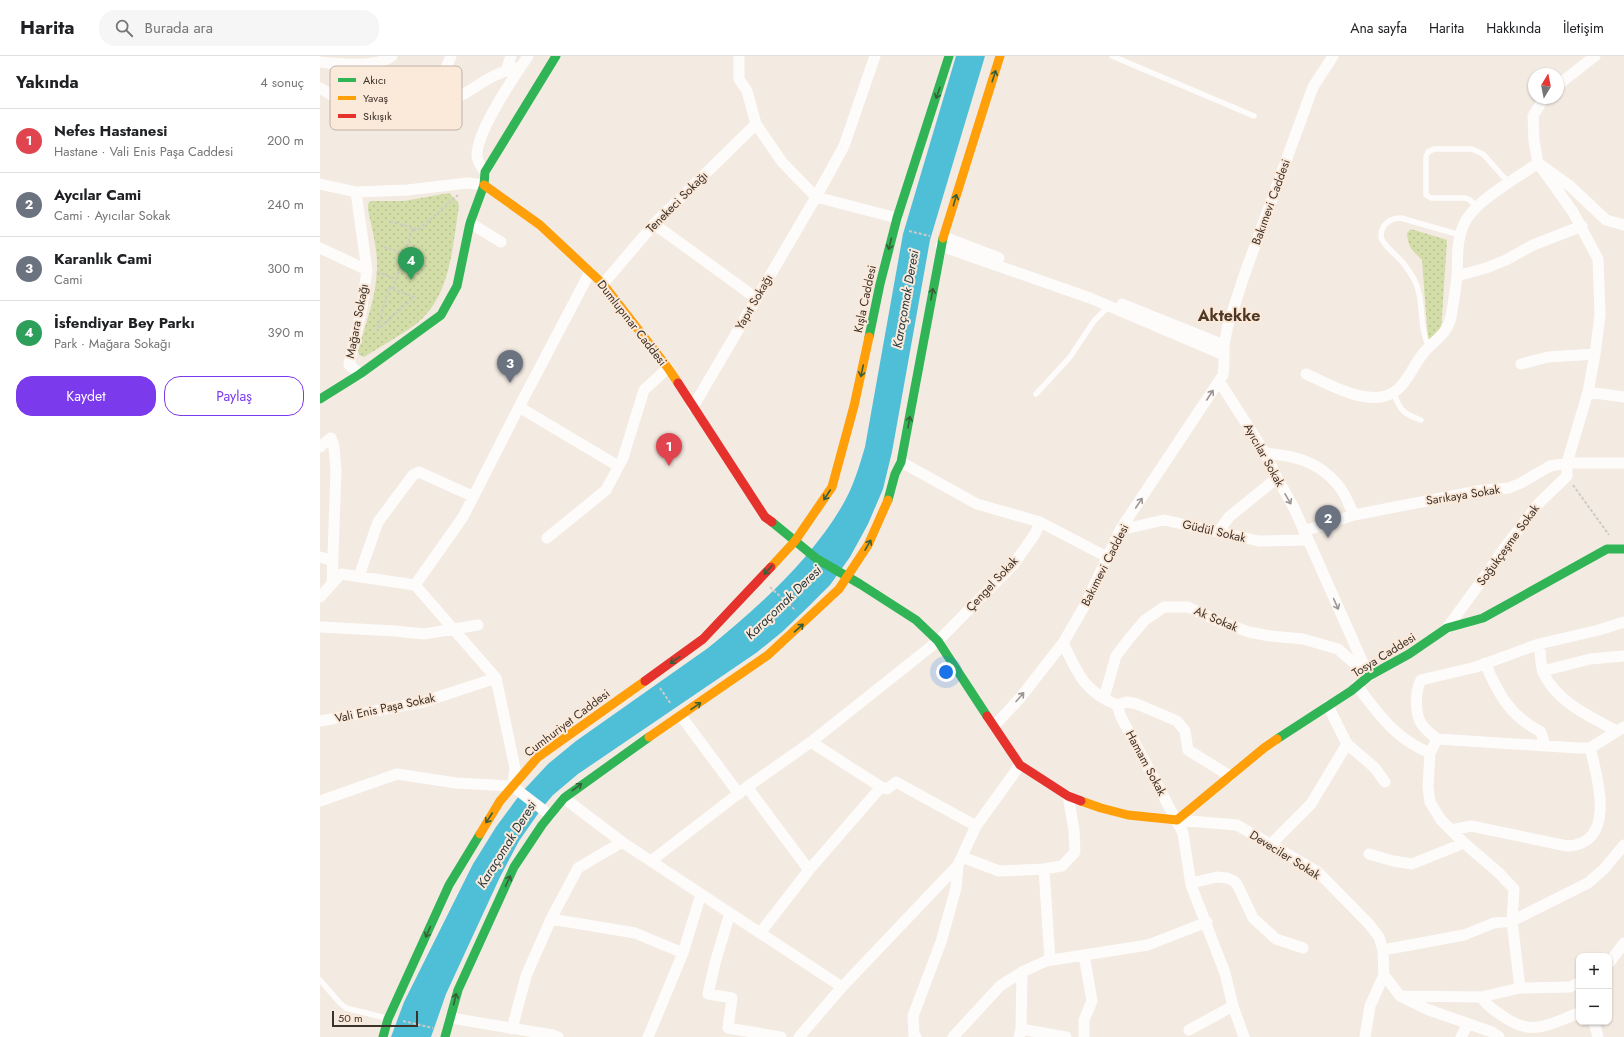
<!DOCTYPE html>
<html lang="tr">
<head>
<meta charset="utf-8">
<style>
	:root { --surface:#fff; --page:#f6f6f6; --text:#202124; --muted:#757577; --line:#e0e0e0; --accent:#7c3aed }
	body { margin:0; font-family:Jost,sans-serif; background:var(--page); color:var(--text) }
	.controls { position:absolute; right:12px; bottom:12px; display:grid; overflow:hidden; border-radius:8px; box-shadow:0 1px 3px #0004 }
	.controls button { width:36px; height:36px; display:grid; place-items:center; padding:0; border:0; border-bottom:1px solid var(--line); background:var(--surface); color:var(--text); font:20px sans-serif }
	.compass { position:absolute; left:1208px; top:12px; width:36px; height:36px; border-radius:50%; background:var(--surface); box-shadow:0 1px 3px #0004; rotate:10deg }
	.scale { position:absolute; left:12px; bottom:10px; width:86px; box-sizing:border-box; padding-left:4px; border:2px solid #3d3128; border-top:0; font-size:11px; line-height:14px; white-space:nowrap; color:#3d3128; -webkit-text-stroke:3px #fbe9da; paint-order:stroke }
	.you { position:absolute; left:626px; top:616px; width:14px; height:14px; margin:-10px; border:3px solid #fff; border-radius:50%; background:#1a73e8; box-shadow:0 0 0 6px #1a73e833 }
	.badge { display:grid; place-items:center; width:26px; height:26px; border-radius:50%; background:var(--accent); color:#fff; font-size:13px; font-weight:700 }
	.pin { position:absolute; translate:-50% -33px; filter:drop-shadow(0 1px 2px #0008) }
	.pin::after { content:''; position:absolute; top:21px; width:14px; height:12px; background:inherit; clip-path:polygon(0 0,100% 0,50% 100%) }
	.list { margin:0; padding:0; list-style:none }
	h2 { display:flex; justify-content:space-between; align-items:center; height:52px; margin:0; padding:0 16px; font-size:17px }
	h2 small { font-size:13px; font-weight:400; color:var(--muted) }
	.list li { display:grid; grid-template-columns:26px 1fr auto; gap:12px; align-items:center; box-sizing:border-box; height:64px; padding:0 16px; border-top:1px solid var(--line) }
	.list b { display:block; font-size:15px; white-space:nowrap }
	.list p { margin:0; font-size:13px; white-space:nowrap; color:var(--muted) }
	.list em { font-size:13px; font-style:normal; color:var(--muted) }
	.actions { display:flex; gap:8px; padding:12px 16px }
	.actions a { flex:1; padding:9px 0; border:1px solid var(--accent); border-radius:16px; text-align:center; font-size:14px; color:var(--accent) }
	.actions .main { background:var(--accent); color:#fff }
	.icon { flex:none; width:22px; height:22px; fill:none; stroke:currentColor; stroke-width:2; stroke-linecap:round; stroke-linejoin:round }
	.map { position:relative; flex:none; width:1304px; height:981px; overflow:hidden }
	header { display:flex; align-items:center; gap:24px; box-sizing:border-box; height:56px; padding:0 20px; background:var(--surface); border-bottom:1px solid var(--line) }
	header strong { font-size:19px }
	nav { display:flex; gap:22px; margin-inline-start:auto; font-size:14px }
	.search { width:280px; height:36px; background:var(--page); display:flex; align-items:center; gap:10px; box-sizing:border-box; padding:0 14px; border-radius:16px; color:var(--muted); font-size:15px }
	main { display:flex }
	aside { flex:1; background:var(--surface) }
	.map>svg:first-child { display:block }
</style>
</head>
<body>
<header>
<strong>Harita</strong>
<div class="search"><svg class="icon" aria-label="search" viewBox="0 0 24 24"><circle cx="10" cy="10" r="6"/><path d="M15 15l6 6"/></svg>Burada ara</div>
<nav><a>Ana sayfa</a><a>Harita</a><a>Hakkında</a><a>İletişim</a></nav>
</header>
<main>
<aside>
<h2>Yakında<small>4 sonuç</small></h2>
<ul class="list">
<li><span class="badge" style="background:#e0444e">1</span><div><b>Nefes Hastanesi</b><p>Hastane · Vali Enis Paşa Caddesi</p></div><em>200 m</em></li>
<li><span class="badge" style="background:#6b7280">2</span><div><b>Aycılar Cami</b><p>Cami · Ayıcılar Sokak</p></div><em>240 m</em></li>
<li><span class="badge" style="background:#6b7280">3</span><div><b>Karanlık Cami</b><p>Cami</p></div><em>300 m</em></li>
<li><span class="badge" style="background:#2e9e5b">4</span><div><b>İsfendiyar Bey Parkı</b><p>Park · Mağara Sokağı</p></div><em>390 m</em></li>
</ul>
<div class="actions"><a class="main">Kaydet</a><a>Paylaş</a></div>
</aside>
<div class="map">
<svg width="1304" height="981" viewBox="0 0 1304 981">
	<defs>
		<pattern id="grass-dots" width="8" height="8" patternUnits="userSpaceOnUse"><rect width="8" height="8" fill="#d3dda8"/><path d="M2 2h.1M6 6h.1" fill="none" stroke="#b6be91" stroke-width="1.8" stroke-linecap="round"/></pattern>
	</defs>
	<rect width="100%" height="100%" fill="#f3eae2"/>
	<path fill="url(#grass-dots)" d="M129,137L138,146L139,150C132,192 131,240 96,268C80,280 61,290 44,301L39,299L38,295C45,269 56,242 57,214C58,194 52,173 48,154V148L51,145H84Z
		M1091,173L1127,184L1121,276L1112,282L1108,283L1102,204C1092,194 1088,192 1087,177Z"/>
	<path fill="#4fbed7" d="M636,0H665L610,184L572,396L563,433L548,468L530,501L510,529L486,553L462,576L436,597L258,718L233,739L222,752L199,785L180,821L126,938L111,981H71L84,946L153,808L176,771L201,737L228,708L256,685L388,592C437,552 490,505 522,450C533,432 539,411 545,391L583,178Z"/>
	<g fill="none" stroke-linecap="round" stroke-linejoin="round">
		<path stroke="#cecbc7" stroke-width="2" stroke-dasharray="3 2" stroke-linecap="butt" d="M70,165L93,172
			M589,175L610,180
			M64,191L85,198
			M57,216L76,223
			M73,233L94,241L57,274L69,232L73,233L93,172L98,174L138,139
			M1253,429L1289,479
			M450,531L476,555
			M340,632L351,648
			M83,965L113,972"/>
		<path stroke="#fdfcfb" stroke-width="5.5" d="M792,0L934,60
			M1157,151L1150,144L1145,142H1111L1106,139V101L1108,96L1114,93H1152L1163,98L1189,127
			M1109,291C1098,270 1105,244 1094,223C1091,218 1088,213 1084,208C1078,200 1062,189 1061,180C1061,168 1071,162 1081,162L1140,179
			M1073,336C1080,354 1083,358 1101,364
			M716,338L750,301L774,265L789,250
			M0,924L20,947L26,952L66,962"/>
		<path stroke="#fdfcfb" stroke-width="11" d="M419,0V23L427,35L436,68L462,106L496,141L577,162
			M0,6C18,8 57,12 72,0
			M186,15L191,0
			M1238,29L1275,0
			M0,32L27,48L49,52L79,56L100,53L111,47L131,0
			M111,47C133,51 157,27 176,19C184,15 192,13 200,11
			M165,116C162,112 157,105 157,100C156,76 194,21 208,0
			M0,128L36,136L88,134L147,127L164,129
			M36,136L47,214L42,251L29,309L40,318
			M150,167L181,186
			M334,168L436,242
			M624,181L679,202
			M621,190L770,242L904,299
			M0,192L47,214
			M1137,220L1166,212L1186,204L1213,189L1262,170
			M283,228L334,168L436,68
			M802,248L904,289
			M1201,308L1228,301L1275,298
			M986,318C1011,329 1052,354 1077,334C1088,325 1093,310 1102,299C1112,285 1127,280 1131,261C1133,248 1136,233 1137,219C1138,202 1136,185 1144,168C1154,145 1197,122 1218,107L1250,130L1286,164L1304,169
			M899,325L945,397L957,422L974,452L1047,616
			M1268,336L1304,341
			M199,351L298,410
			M373,351L496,141L524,90L555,0
			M0,391L2,389L11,382L14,391L16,415L12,527
			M945,397C975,400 998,405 1018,429C1025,437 1029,449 1034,459
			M581,406L657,448L720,466L787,501
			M800,474L844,464L939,485L988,484
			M984,475L1034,459L1163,434L1189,432L1201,427L1230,410L1247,407H1304
			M898,476L909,461L957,422
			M227,482L286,434L303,402L324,334L348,312
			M0,501L13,505
			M39,520L58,466L93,419L99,416L152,440
			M95,529L143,461L199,351L270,216
			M0,541L21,518L95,529L176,622L195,712L193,727
			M0,571L75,575L104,578L158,569
			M1127,572L1168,516L1182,495L1220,446L1247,420V407L1268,336L1275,298L1280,259L1278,203L1253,156L1218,107L1214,85L1213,60L1224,42
			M743,587C757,616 764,636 797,649L807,646L817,648L857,665L865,675L868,694L910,720
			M1219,588C1221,596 1220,608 1223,616C1236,646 1271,661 1297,675
			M1165,607C1178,638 1190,660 1221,676L1225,690
			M1223,615L1270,603L1304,600
			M1037,630C1059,658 1075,683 1110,697
			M784,642L796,600L808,584L825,564L844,551H868L900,566L929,576L950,580L983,583L1018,593L1049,620
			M797,649L801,661L863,777L871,829L905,917L913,950L924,981
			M1008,650L1027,688L1055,712L1065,726
			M361,660L419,738
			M0,665L103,646L176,622
			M674,670L700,642L743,587L765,549L800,474L903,319L904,308V289L908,269L925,217L993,31L1013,0
			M1117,683C1112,679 1107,675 1103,670C1094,659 1095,636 1101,624L1156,611L1219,588L1279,574L1304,566
			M491,686L561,731L567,733L576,726L656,770
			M1270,692L1304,671
			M427,731L489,814
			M244,742L302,786L522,931
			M0,745L77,718L136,727L192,730L230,759
			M857,764L917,769L998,816L1049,868L1059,881L1063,894L1064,919L1050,950L1045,981
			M1131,774L1151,770L1247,790C1297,788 1278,722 1270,692H1257L1117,683L1110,697L1108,731L1110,746L1121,764L1144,787L1179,817L1194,833L1192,865L1200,932
			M950,789L991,748L1027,688
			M1049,798L1073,805L1092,808L1144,787
			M642,801L679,815L724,813L742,810L755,796L754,774L748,740
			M331,805L427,731L491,686L618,585L693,509L715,478L720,466
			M724,813L730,904
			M871,827L897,821L907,822L914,825L918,830L933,862L956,883L983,892
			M410,857L395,907L388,938L412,942L408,972L461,981
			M231,863L315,877L363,897
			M440,877L489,814L561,731
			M1063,894L1144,879L1174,867L1192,865L1268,827L1284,813L1304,789
			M1289,907L1304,887
			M1064,919L1080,940L1109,954L1172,976L1179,981
			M1080,940L1161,941C1167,950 1175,955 1184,961C1213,981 1229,968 1259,957
			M1161,941L1200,932L1250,931L1259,927
			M131,962L233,979L238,981
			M1274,966L1278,981
			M192,973L206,920L231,863L258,812L302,786
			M701,973L746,981
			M869,974L913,950
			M328,981L363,897L381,838
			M479,981L522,931L638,809L656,770L700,709
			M596,981L594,980L593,960L621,886L636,832L638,809
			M633,981L680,930L702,916
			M699,981L701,973L702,916L726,905L828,889L887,866
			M764,981V964L772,945L764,899
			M1141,981L1148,968"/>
		<path stroke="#30b455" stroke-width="9" d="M549,281L560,228L577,162L629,0
			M0,343L40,318L121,259L137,230L150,167L164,129L165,116L236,0
			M568,444L575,418L581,406L623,182
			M452,466L497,503L540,528L596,564L618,585L667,660
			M957,683L1031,635L1049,620L1089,598L1127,572L1163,562L1287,493H1304
			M63,981L68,963L129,829L160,778
			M125,981L138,934L194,811L222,769L244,742L329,681"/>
		<path stroke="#ff9f0a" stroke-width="9" d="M164,129L220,169L283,228L348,312L358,327
			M623,182L680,0
			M451,511L475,485L512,431L534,350L549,281
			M329,681L448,599L519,533L548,489L568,444
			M761,745L781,752L808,759L857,764L944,692L957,683
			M160,778L180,745L218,701L325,625"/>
		<path stroke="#e5322d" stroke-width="9" d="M358,327L445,461L452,466
			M325,625L383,583L451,511
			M667,660L700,709L748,740L761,745"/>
	</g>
	<defs><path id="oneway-shaft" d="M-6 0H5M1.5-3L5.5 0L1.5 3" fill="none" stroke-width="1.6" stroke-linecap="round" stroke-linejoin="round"/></defs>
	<g stroke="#385f38">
		<use href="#oneway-shaft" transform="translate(674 20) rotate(-72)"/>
		<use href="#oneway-shaft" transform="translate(618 37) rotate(109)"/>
		<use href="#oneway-shaft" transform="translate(635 144) rotate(-74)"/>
		<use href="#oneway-shaft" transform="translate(570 188) rotate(104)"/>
		<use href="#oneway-shaft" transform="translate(612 238) rotate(-80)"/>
		<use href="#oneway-shaft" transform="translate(542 315) rotate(102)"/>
		<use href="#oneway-shaft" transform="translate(589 366) rotate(-80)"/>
		<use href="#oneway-shaft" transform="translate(507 439) rotate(123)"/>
		<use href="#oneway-shaft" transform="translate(548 489) rotate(-60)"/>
		<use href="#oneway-shaft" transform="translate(448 514) rotate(133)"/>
		<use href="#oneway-shaft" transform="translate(479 572) rotate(-41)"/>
		<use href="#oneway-shaft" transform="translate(355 604) rotate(145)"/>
		<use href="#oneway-shaft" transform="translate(376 650) rotate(-35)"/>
		<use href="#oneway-shaft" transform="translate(257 731) rotate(-36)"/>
		<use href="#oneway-shaft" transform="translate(169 762) rotate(123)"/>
		<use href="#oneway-shaft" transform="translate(188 825) rotate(-65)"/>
		<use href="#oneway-shaft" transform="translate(108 876) rotate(114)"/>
		<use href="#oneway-shaft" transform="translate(135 943) rotate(-77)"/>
	</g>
	<g stroke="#9d9692">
		<use href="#oneway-shaft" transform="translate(890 339) rotate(-57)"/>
		<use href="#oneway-shaft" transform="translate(968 443) rotate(60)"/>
		<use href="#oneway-shaft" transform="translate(819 447) rotate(-56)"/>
		<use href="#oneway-shaft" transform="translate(1016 548) rotate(66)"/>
		<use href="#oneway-shaft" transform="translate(700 641) rotate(-49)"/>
	</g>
	<g text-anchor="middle" stroke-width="4" stroke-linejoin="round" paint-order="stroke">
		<g font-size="12" fill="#3d3128" stroke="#fbe9da">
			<text transform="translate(357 146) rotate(-45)" y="4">Tenekeci Sokağı</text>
			<text transform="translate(951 146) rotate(-70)" y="4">Bakımevi Caddesi</text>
			<text transform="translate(545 243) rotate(-78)" y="4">Kışla Caddesi</text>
			<text transform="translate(434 246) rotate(-60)" y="4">Yapıt Sokağı</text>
			<text transform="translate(37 265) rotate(-79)" y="4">Mağara Sokağı</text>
			<text transform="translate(312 267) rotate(52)" y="4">Dumlupınar Caddesi</text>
			<text transform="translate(944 399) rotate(61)" y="4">Ayıcılar Sokak</text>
			<text transform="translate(1143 439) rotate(-9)" y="4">Sarıkaya Sokak</text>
			<text transform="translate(894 475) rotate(13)" y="4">Güdül Sokak</text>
			<text transform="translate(1188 489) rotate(-54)" y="4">Soğukçeşme Sokak</text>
			<text transform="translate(785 509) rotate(-63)" y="4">Bakımevi Caddesi</text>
			<text transform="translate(672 528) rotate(-47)" y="4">Çengel Sokak</text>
			<text transform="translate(896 563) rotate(23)" y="4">Ak Sokak</text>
			<text transform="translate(1064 599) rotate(-32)" y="4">Tosya Caddesi</text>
			<text transform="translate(65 652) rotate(-12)" y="4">Vali Enis Paşa Sokak</text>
			<text transform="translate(247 667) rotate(-37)" y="4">Cumhuriyet Caddesi</text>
			<text transform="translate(826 707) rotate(62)" y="4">Hamam Sokak</text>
			<text transform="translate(965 799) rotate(32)" y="4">Deveciler Sokak</text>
		</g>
		<g font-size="13" font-style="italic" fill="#1f353d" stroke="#fbe9da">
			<text transform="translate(585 243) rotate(-80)" y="5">Karaçomak Deresi</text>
			<text transform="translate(463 546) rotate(-44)" y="5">Karaçomak Deresi</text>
			<text transform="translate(186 788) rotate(-58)" y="5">Karaçomak Deresi</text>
		</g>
		<g font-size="16" font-weight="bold" fill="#4f3723" stroke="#fbe9da">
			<text x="909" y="265">Aktekke</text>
		</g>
	</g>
	<rect x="10" y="10" width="132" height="64" rx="6" fill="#fbe9da" stroke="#c2b2a5" stroke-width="1"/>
	<rect x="18" y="22" width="18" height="4" fill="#30b455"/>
	<rect x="18" y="40" width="18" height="4" fill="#ff9f0a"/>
	<rect x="18" y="58" width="18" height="4" fill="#e5322d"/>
	<g font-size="11" fill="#3d3128">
		<text x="43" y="28">Akıcı</text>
		<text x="43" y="46">Yavaş</text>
		<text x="43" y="64">Sıkışık</text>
	</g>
</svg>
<div class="controls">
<button>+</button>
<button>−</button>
</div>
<svg class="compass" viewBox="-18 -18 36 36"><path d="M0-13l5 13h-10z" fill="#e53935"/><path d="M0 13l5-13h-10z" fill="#757577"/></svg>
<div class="scale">50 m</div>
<div class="you"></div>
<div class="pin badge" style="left:349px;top:410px;background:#e0444e">1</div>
<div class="pin badge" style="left:1008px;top:482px;background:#6b7280">2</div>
<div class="pin badge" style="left:190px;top:327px;background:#6b7280">3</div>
<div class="pin badge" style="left:91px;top:224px;background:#2e9e5b">4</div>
</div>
</main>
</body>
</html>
